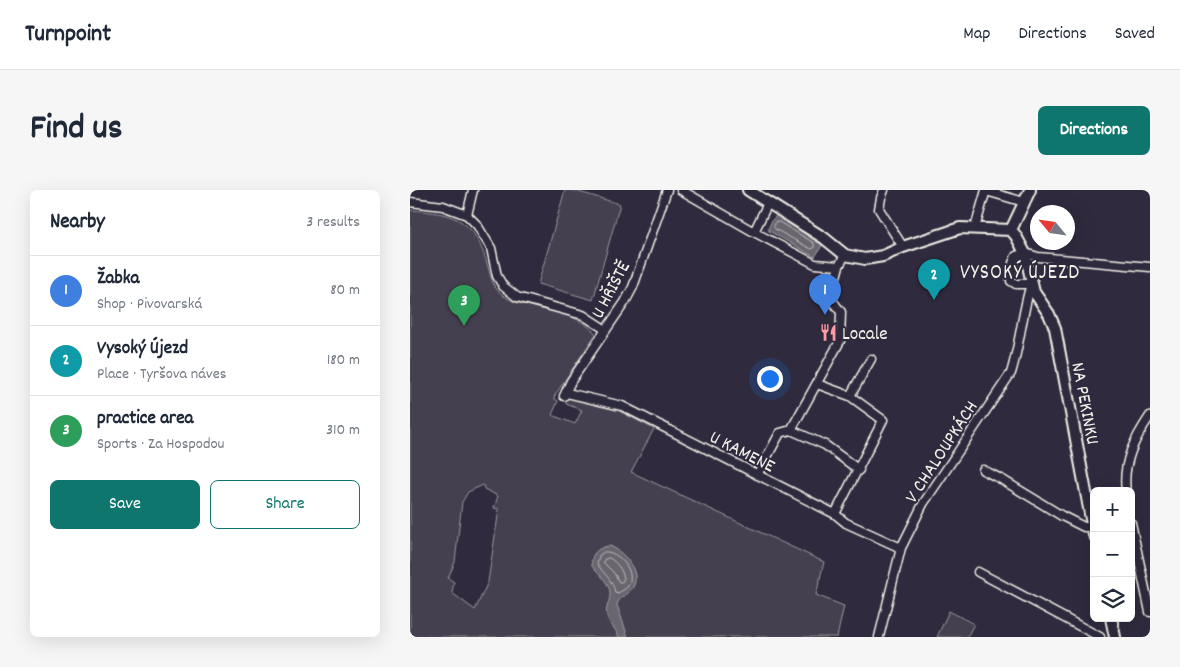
<!DOCTYPE html>
<html lang="en">
<head>
<meta charset="utf-8">
<style>
	:root { --surface:#fff; --page:#f6f6f7; --text:#1f2937; --muted:#747a83; --line:#e0e1e3; --accent:#0f766e }
	body { margin:0; font-family:Dekko,sans-serif; background:var(--page); color:var(--text) }
	.controls { position:absolute; right:15px; bottom:15px; display:grid; overflow:hidden; border-radius:8px; box-shadow:0 5px 20px #0002 }
	.controls button { width:45px; height:45px; display:grid; place-items:center; padding:0; border:0; border-bottom:1px solid var(--line); background:var(--surface); color:var(--text); font:25px sans-serif }
	.compass { position:absolute; left:620px; top:15px; width:45px; height:45px; border-radius:50%; background:var(--surface); box-shadow:0 5px 20px #0002; rotate:299deg }
	.you { position:absolute; left:359px; top:188px; width:18px; height:18px; margin:-12px; border:4px solid #fff; border-radius:50%; background:#1a73e8; box-shadow:0 0 0 8px #1a73e833 }
	.badge { display:grid; place-items:center; width:32px; height:32px; border-radius:50%; background:var(--accent); color:#fff; font-size:16px; font-weight:700 }
	.pin { position:absolute; translate:-50% -41px; filter:drop-shadow(0 1px 2px #0008) }
	.pin::after { content:''; position:absolute; top:26px; width:18px; height:15px; background:inherit; clip-path:polygon(0 0,100% 0,50% 100%) }
	.list { margin:0; padding:0; list-style:none }
	h2 { display:flex; justify-content:space-between; align-items:center; height:65px; margin:0; padding:0 20px; font-size:21px }
	h2 small { font-size:16px; font-weight:400; color:var(--muted) }
	.list li { display:grid; grid-template-columns:32px 1fr auto; gap:15px; align-items:center; box-sizing:border-box; height:70px; padding:0 20px; border-top:1px solid var(--line) }
	.list b { display:block; font-size:19px; white-space:nowrap }
	.list p { margin:0; font-size:16px; white-space:nowrap; color:var(--muted) }
	.list em { font-size:16px; font-style:normal; color:var(--muted) }
	.actions { display:flex; gap:10px; padding:15px 20px }
	.actions a { flex:1; padding:11px 0; border:1px solid var(--accent); border-radius:8px; text-align:center; font-size:18px; color:var(--accent) }
	.actions .main { background:var(--accent); color:#fff }
	.icon { flex:none; width:28px; height:28px; fill:none; stroke:currentColor; stroke-width:2; stroke-linecap:round; stroke-linejoin:round }
	.map { position:relative; flex:none; width:740px; height:447px; overflow:hidden; border-radius:8px }
	header { display:flex; align-items:center; gap:30px; box-sizing:border-box; height:70px; padding:0 25px; background:var(--surface); border-bottom:1px solid var(--line) }
	header strong { font-size:24px }
	nav { display:flex; gap:28px; margin-inline-start:auto; font-size:18px }
	.intro { display:flex; align-items:center; justify-content:space-between; box-sizing:border-box; height:120px; padding:0 30px }
	h1 { margin:0; font-size:35px }
	.button { padding:12px 22px; border-radius:8px; background:var(--accent); color:#fff; font-size:18px; font-weight:700 }
	main { display:flex; gap:30px; padding:0 30px }
	aside { flex:1; background:var(--surface); border-radius:8px; box-shadow:0 5px 20px #0002 }
	.map>svg:first-child { display:block }
</style>
</head>
<body>
<header>
<strong>Turnpoint</strong>
<nav><a>Map</a><a>Directions</a><a>Saved</a></nav>
</header>
<div class="intro"><h1>Find us</h1><a class="button">Directions</a></div>
<main>
<aside>
<h2>Nearby<small>3 results</small></h2>
<ul class="list">
<li><span class="badge" style="background:#3f7fe0">1</span><div><b>Žabka</b><p>Shop · Pivovarská</p></div><em>80 m</em></li>
<li><span class="badge" style="background:#0f9aa8">2</span><div><b>Vysoký Újezd</b><p>Place · Tyršova náves</p></div><em>180 m</em></li>
<li><span class="badge" style="background:#2e9e5b">3</span><div><b>practice area</b><p>Sports · Za Hospodou</p></div><em>310 m</em></li>
</ul>
<div class="actions"><a class="main">Save</a><a>Share</a></div>
</aside>
<div class="map">
<svg width="740" height="447" viewBox="0 0 740 447">
	<rect width="100%" height="100%" fill="#2f2a3d"/>
	<filter id="ink" filterUnits="userSpaceOnUse"><feTurbulence type="fractalNoise" baseFrequency=".02" numOctaves="2"/><feDisplacementMap in="SourceGraphic" scale="10" xChannelSelector="R" yChannelSelector="G"/><feConvolveMatrix kernelMatrix="1 2 1 2 8 2 1 2 1" color-interpolation-filters="sRGB"/></filter>
	<g filter="url(#ink)">
		<path fill="#454050" stroke="#9c989c" fill-rule="evenodd" d="M155,0H162L210,14L183,110L128,94Z
			M0,20C47,23 65,30 78,77C82,91 83,98 94,106C101,111 108,113 116,115C139,121 170,124 186,144L145,205L144,208L148,211L142,225L165,234L172,220L156,214V208L209,221L244,239L221,282L414,372L406,405L434,416L427,447H0ZM73,295L74,299L88,306L84,318L89,319L78,392L65,420L42,403L44,392L38,388L45,372L52,312L58,302Z
			M539,421L564,434L557,447H527Z"/>
		<path fill="#6a6670" stroke="#a19ea0" d="M367,25L412,52L413,54L405,67L359,41L358,39L362,30Z
			M200,356C215,362 235,386 220,401C215,407 209,407 207,415L218,447H209C206,439 199,434 197,426C195,419 199,413 200,406C201,392 189,386 182,376C180,363 189,357 200,356Z"/>
		<g fill="none" stroke-linecap="round" stroke-linejoin="round">
			<path stroke="#bdb9b8" stroke-width="1" d="M366,32H369L404,53V58L401,59L365,39L364,37Z
				M194,362C208,360 227,382 218,396C216,399 211,401 208,403L205,402C202,389 194,384 187,374L189,366Z
				M199,368C207,372 212,380 214,388L212,392H209L204,383L194,373V370Z"/>
			<defs>
				<path id="minor" d="M271,0L344,42L405,74L429,76L435,65
					M474,0L471,8L469,19L493,57
					M576,1L614,12
					M0,12L33,16L57,25L67,35L81,58L87,86L93,96L107,107L173,125L196,140
					M57,25L63,0
					M565,38L576,0
					M344,42L358,13
					M429,76L420,108L431,122L430,151L381,240L415,255L449,280
					M407,194L440,206L473,230L425,324
					M157,203L212,216L425,324L436,333L491,358
					M154,206L161,191L215,112L223,97L257,0
					M440,206L461,169
					M573,280L591,289L652,326L674,337H682
					M347,285L370,243L381,240
					M716,301C712,273 725,248 740,226
					M721,333L740,422
					M568,382L690,447
					M469,447L491,358L513,314L601,183C610,154 612,123 621,94H606L601,91L603,73L606,66L615,63L628,67L740,77"/>
				<path id="tertiary" d="M338,0L414,48L435,65L455,69L473,66L493,57L550,38L601,40
					M601,40L606,46L615,63L624,102L639,124L645,138L684,345
					M601,40L620,0
					M701,428L705,447"/>
			</defs>
			<use href="#minor" stroke="#f4f1e8" stroke-width="11"/>
			<use href="#tertiary" stroke="#f4f1e8" stroke-width="14"/>
			<use href="#minor" stroke="#2f2a3d" stroke-width="8"/>
			<use href="#tertiary" stroke="#2f2a3d" stroke-width="10"/>
		</g>
	</g>
	<defs>
		<symbol id="restaurant-bare" viewBox="-9 -9 18 18"><path d="M-5-6h1v4h1v-4h1v4h1v-4h1v5L-1.5 .5V6h-2V.5L-5-1ZM5-6V6H3V1.5H1.5Q1.5-4 5-6Z" fill="#ff9aa2" stroke="#2f2a3d" stroke-width="2.5" paint-order="stroke"/></symbol>
	</defs>
	<g fill-rule="evenodd">
		<use href="#restaurant-bare" x="406" y="130" width="25" height="25"/>
	</g>
	<g text-anchor="middle" stroke-width="4" stroke-linejoin="round" paint-order="stroke">
		<g font-size="19" fill="#f4f1e8" stroke="#2f2a3d">
			<text transform="translate(199 99) rotate(-62)" y="7">U HŘIŠTĚ</text>
			<text transform="translate(677 213) rotate(79)" y="7">NA PEKINKU</text>
			<text transform="translate(333 260) rotate(27)" y="7">U KAMENE</text>
			<text transform="translate(530 261) rotate(-57)" y="7">V CHALOUPKÁCH</text>
		</g>
		<g font-size="19" fill="#f4f1e8" stroke="#2f2a3d" text-anchor="start">
			<text x="432" y="149">Locale</text>
		</g>
		<g font-size="21" letter-spacing="1" fill="#f4f1e8" stroke="#2f2a3d">
			<text x="610" y="88">VYSOKÝ ÚJEZD</text>
		</g>
	</g>
</svg>
<div class="controls">
<button>+</button>
<button>−</button>
<button><svg class="icon" aria-label="layers" viewBox="0 0 24 24"><path d="M12 4l9 5-9 5-9-5zM3 14l9 5 9-5"/></svg></button>
</div>
<svg class="compass" viewBox="-18 -18 36 36"><path d="M0-13l5 13h-10z" fill="#e53935"/><path d="M0 13l5-13h-10z" fill="#747a83"/></svg>
<div class="you"></div>
<div class="pin badge" style="left:415px;top:125px;background:#3f7fe0">1</div>
<div class="pin badge" style="left:524px;top:110px;background:#0f9aa8">2</div>
<div class="pin badge" style="left:54px;top:136px;background:#2e9e5b">3</div>
</div>
</main>
</body>
</html>
